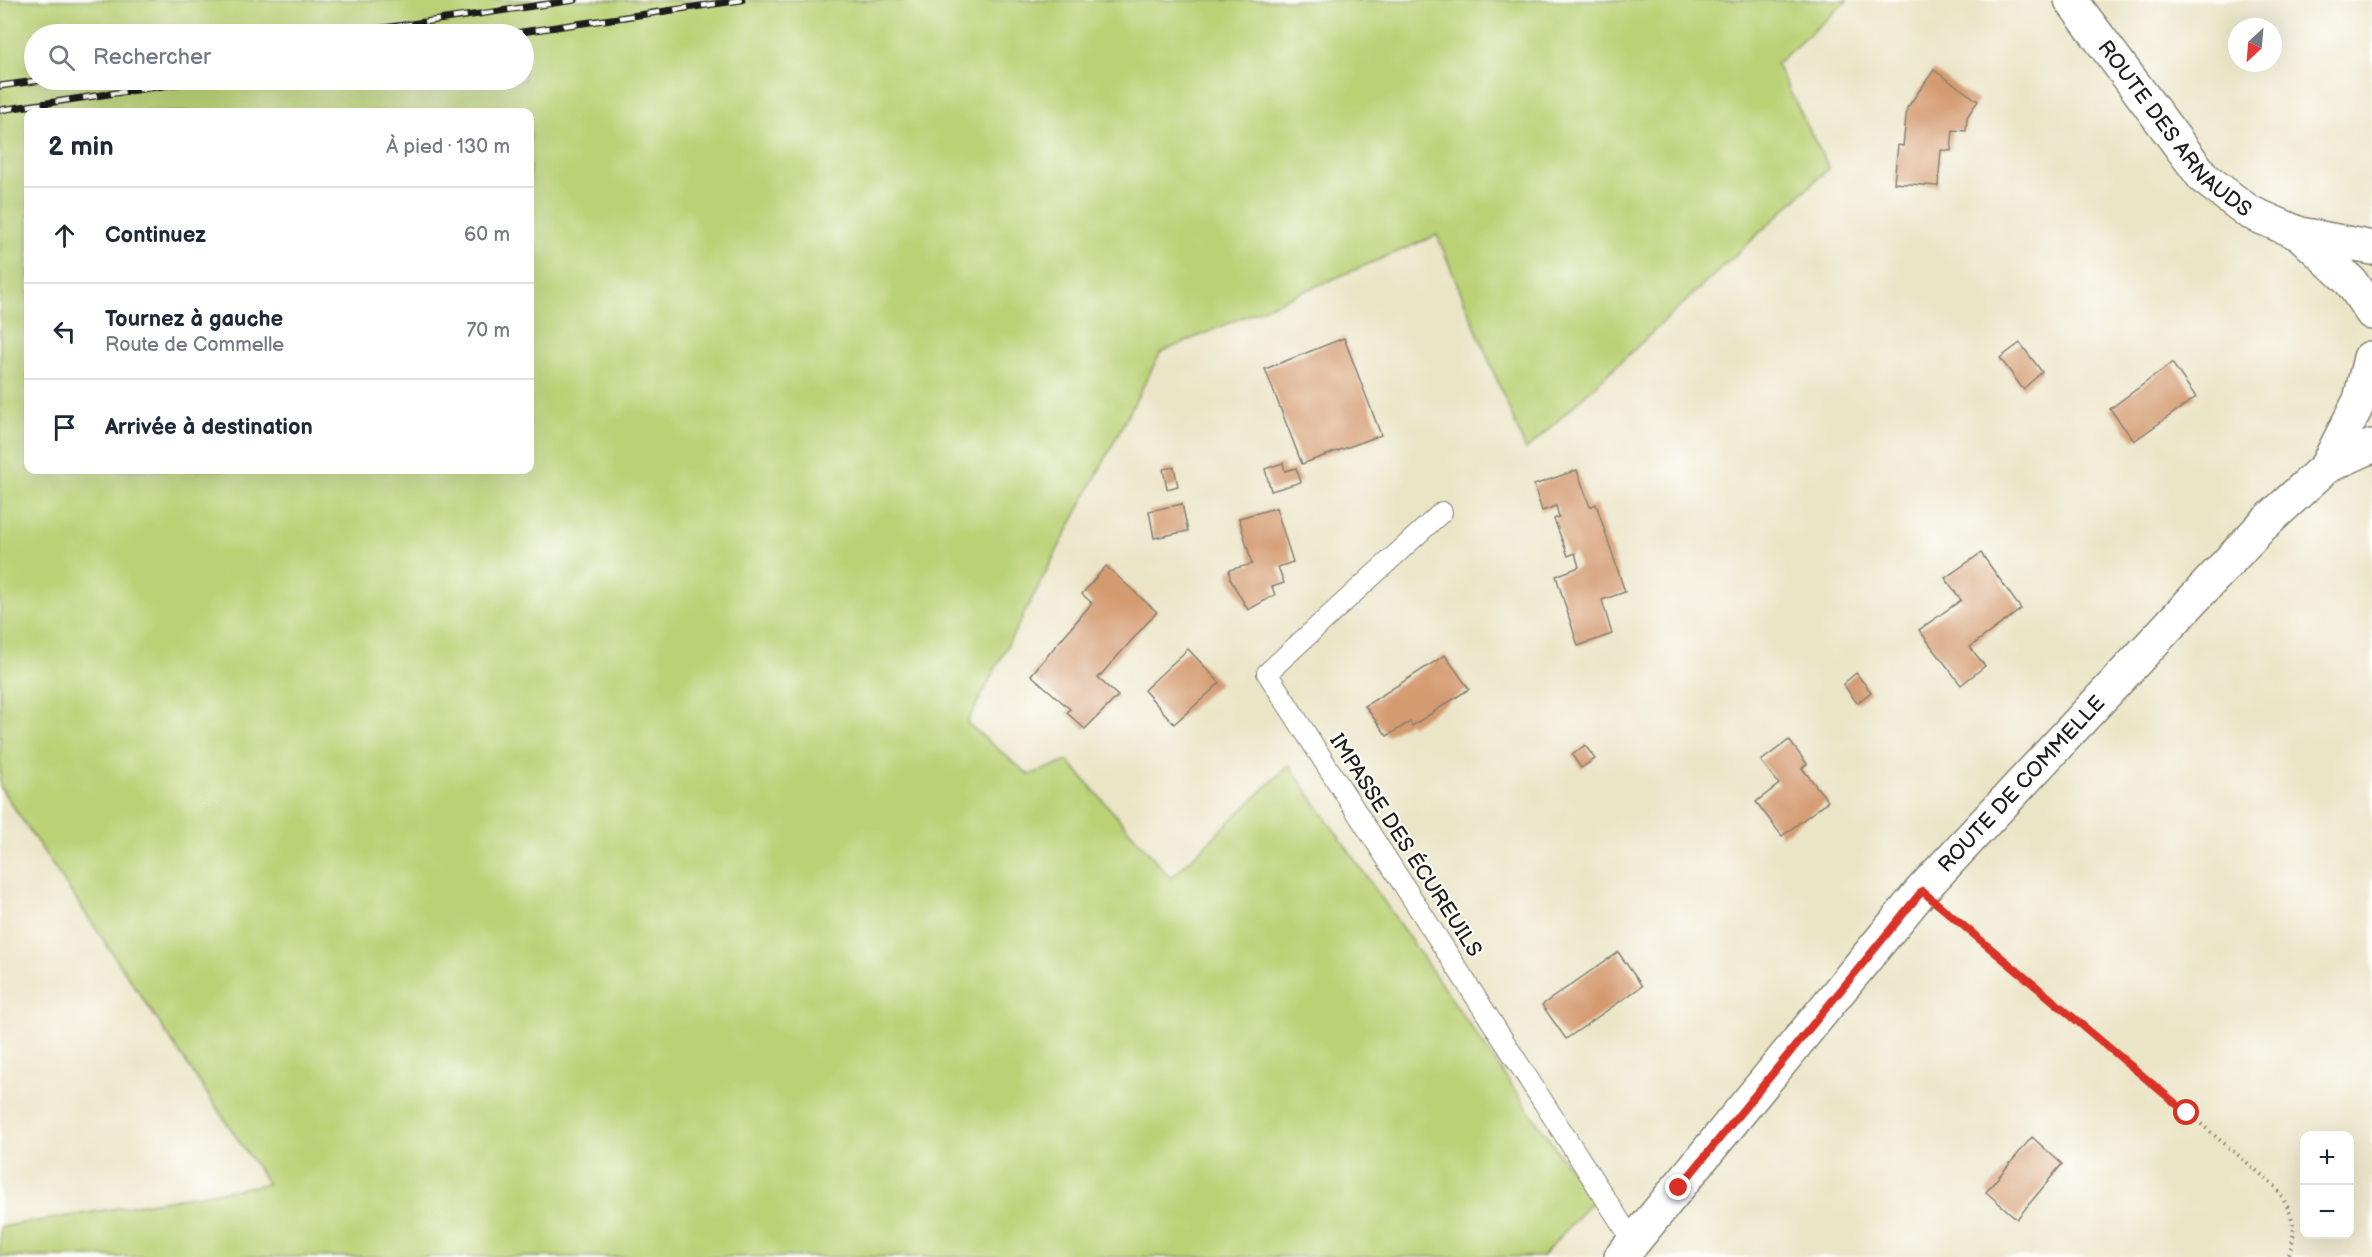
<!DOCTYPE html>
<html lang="fr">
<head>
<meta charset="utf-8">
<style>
	:root { --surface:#fff; --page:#f2f2f3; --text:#1f2937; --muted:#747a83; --line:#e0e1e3 }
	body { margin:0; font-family:"Balsamiq Sans",sans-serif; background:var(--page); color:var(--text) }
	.controls { position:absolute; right:18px; bottom:18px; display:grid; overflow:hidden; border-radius:12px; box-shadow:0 6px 24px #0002 }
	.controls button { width:54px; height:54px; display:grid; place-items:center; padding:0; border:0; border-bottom:2px solid var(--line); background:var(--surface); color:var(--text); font:30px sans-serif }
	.compass { position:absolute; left:2228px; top:18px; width:54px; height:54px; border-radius:50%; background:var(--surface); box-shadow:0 6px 24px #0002; rotate:206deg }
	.stop { position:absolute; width:18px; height:18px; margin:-14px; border:4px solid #d93025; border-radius:50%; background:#fff }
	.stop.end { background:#d93025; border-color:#fff; box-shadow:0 2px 6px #0008 }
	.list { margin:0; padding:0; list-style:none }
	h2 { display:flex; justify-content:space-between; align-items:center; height:78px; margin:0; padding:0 24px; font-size:26px }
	h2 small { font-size:20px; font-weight:400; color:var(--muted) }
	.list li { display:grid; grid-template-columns:39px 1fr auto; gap:18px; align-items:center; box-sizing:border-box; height:96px; padding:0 24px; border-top:2px solid var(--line) }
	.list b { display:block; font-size:22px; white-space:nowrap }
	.list p { margin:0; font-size:20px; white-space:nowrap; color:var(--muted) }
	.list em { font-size:20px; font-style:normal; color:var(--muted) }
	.icon { flex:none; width:33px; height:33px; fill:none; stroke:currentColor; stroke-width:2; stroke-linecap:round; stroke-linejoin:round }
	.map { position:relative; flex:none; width:2372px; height:1257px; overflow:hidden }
	.search { position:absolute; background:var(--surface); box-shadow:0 6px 24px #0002; left:24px; top:24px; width:510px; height:66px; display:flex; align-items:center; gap:15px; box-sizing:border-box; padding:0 21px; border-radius:33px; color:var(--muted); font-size:22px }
	.panel { position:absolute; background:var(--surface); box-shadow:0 6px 24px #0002; left:24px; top:108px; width:510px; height:366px; border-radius:12px }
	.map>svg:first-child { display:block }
</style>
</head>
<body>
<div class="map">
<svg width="2372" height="1257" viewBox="0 0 2372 1257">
	<rect width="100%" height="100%" fill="#fdfcf7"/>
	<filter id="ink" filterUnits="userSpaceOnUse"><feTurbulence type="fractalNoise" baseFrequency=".0167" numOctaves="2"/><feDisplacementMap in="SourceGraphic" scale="12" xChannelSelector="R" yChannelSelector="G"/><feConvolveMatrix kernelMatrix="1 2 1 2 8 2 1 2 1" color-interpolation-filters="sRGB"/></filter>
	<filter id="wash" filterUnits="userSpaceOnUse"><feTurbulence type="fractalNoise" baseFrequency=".008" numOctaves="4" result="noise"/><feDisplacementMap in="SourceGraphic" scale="24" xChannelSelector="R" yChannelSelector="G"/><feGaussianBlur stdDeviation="1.35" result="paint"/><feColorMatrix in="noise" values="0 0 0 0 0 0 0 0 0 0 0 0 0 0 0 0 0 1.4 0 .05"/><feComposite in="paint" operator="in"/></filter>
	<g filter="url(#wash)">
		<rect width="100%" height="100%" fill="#ebe5c8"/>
		<path fill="#bad176" stroke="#6b7649" stroke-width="1.5" fill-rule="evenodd" d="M0,0H1848L1776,64L1829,168L1526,450L1437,235L1161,352L967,723L1029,775L1068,761L1171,878L1289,765L1592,1201L1542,1257H0V1227L268,1184L0,787ZM34,34H524V80H34ZM28,112H530V470H28Z"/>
		<g id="blocks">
			<path fill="#d49a70" d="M1934,70L1978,101L1967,117L1966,131L1953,130L1951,151L1941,150L1938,186L1894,183L1898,145L1903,146L1907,108Z
				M1344,338L1381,435L1302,464L1265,369Z
				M2020,343L2042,372L2023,389L2000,358Z
				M2172,363L2196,397L2134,441L2110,409Z
				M1283,463L1285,471L1296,468L1301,482L1271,491L1265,469Z
				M1174,467L1178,486L1167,489L1163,469Z
				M1577,470L1590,507L1596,504L1625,592L1602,600L1612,634L1578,646L1556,576L1579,567L1575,553L1568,556L1554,519L1559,517L1556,506L1542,511L1534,485Z
				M1182,504L1188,531L1154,538L1149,511Z
				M1276,508L1293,562L1278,567L1284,583L1272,587L1275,595L1248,610L1230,579L1229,570L1252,564L1239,518Z
				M1981,553L2021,609L1970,647L1985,666L1961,685L1919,630L1961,600L1945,578Z
				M1106,566L1157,612L1098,678L1118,696L1085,729L1067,713L1070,709L1031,675L1092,603L1082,594Z
				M1188,649L1220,683L1174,724L1144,690Z
				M1445,655L1469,689L1412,726L1410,722L1387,736L1365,706Z
				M1856,673L1871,692L1857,703L1843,684Z
				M1789,740L1807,764L1802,768L1828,801L1782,836L1756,802L1779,784L1761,761Z
				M1585,745L1595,759L1581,768L1572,755Z
				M1618,952L1642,986L1566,1039L1542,1005Z
				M2032,1137L2062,1164L2017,1219L1986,1192Z"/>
		</g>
	</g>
	<g filter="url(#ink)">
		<use href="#blocks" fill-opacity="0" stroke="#848072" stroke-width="1.5"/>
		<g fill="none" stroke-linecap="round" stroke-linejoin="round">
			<defs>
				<path id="service" d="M1442,512L1267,673L1634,1243"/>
				<g id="tertiary">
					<path id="s1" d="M2071,0L2204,178L2249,212L2300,234L2372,248"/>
					<path d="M2300,234L2351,282L2372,313"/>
					<path d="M2326,467L2360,400L2370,358"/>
					<path id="s2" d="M1621,1257L1922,890L2262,526L2326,467L2372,446"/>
				</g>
			</defs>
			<use href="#service" stroke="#848072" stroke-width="22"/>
			<use href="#tertiary" stroke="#848072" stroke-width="36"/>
			<path stroke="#848072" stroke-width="4" stroke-dasharray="1.5 4.5" stroke-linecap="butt" d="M1948,912L2276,1187C2292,1213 2299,1227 2288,1257"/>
			<use href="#service" stroke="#fff" stroke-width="20"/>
			<use href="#tertiary" stroke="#fff" stroke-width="33"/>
			<defs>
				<path id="rail" d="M342,34L575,0
					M508,34L742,0
					M0,86L42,80
					M0,110L204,80"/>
			</defs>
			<use href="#rail" stroke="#1c1c1c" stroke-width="7"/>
			<use href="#rail" stroke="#fdfcf7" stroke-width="4.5" stroke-dasharray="14" stroke-linecap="butt"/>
		</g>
	</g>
	<g fill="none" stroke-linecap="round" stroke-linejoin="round" filter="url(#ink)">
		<path stroke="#d93025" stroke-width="8" d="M1679,1188L1922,891L2187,1113"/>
	</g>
	<g text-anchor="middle" stroke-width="4.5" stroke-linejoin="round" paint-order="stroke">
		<g font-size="21" fill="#1c1c1c" stroke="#fdfcf7">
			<text dy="7" stroke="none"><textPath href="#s1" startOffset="166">ROUTE DES ARNAUDS</textPath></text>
			<text dy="7" stroke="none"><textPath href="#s2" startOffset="620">ROUTE DE COMMELLE</textPath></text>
			<text transform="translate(1406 845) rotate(57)" y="7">IMPASSE DES ÉCUREUILS</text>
		</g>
	</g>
</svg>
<div class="controls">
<button>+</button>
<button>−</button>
</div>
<svg class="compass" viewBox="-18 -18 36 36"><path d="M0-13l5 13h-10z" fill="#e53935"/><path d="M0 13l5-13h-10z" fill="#747a83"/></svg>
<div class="stop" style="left:2187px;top:1113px"></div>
<div class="stop end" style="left:1679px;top:1188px"></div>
<div class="search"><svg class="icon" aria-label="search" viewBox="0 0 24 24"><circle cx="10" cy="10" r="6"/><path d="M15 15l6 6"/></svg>Rechercher</div>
<section class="panel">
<h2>2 min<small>À pied · 130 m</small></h2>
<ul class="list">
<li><svg class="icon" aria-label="ahead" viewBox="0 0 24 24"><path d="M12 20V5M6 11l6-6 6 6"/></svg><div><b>Continuez</b></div><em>60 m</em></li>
<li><svg class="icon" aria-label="left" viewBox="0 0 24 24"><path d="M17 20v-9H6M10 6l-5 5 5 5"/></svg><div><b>Tournez à gauche</b><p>Route de Commelle</p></div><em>70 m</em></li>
<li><svg class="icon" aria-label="arrive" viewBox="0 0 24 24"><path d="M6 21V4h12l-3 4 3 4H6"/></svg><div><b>Arrivée à destination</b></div></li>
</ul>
</section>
</div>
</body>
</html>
